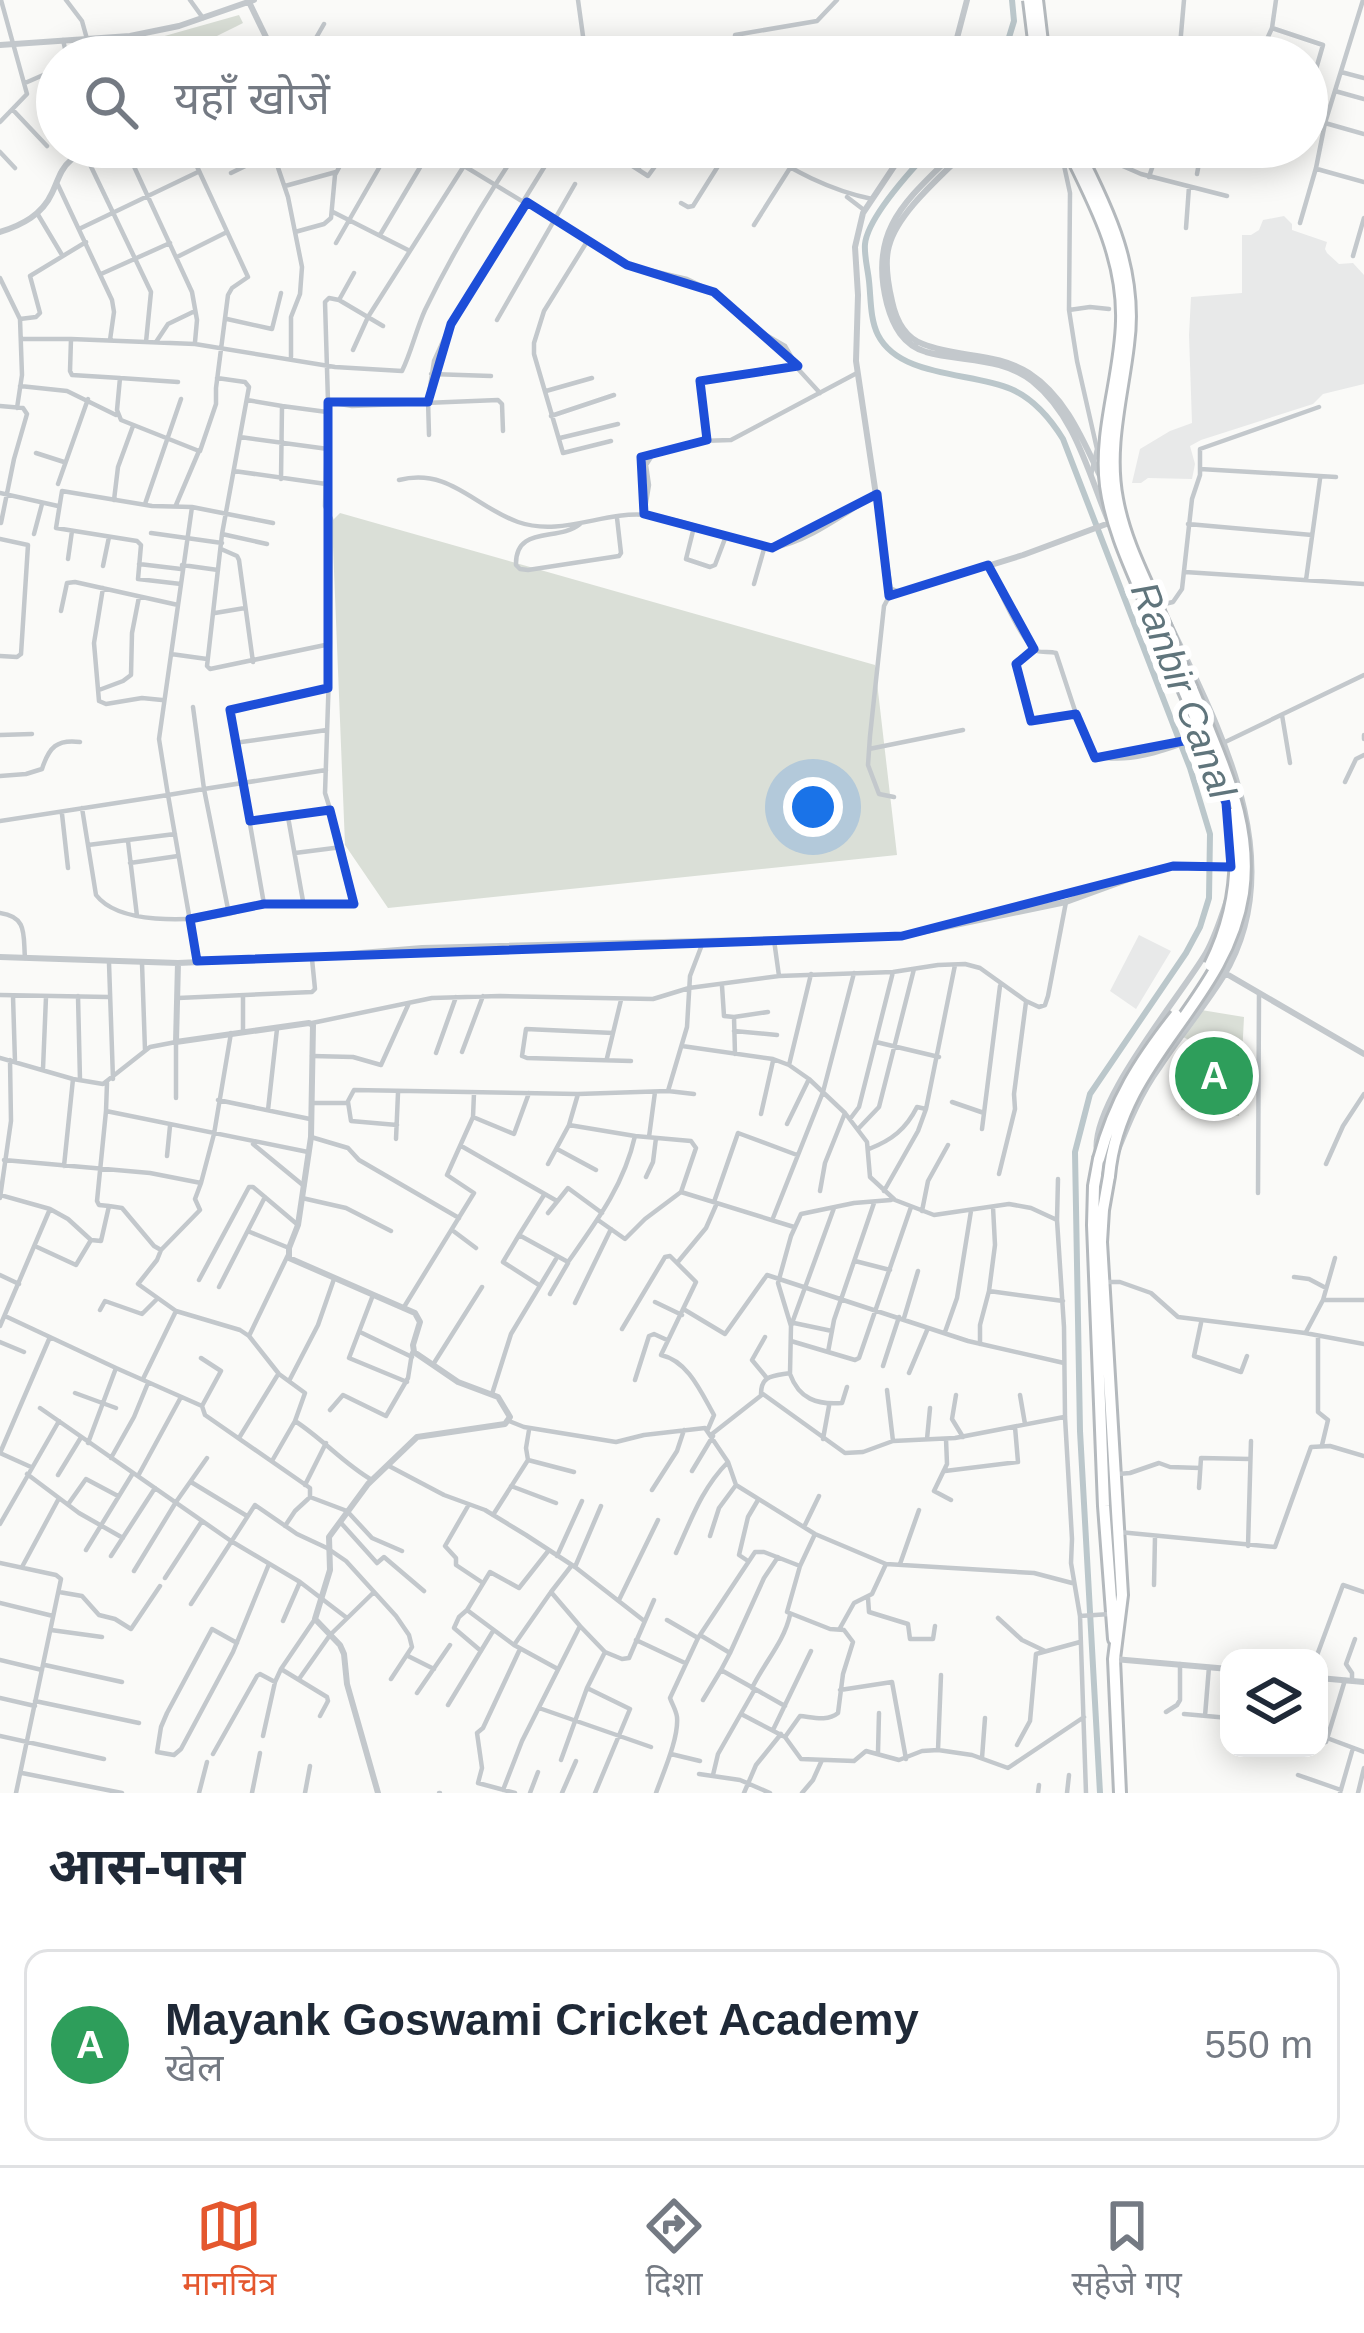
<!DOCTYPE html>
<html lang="hi">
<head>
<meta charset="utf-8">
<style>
	:root { --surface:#fff; --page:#f6f6f7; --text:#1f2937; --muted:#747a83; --line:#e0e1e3; --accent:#e4572e }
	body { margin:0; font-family:Helvetica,"Noto Sans Devanagari",sans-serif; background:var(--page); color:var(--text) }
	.controls { position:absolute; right:36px; bottom:36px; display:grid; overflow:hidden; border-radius:24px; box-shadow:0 6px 30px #0003 }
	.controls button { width:108px; height:108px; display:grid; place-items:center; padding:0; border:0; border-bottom:3px solid var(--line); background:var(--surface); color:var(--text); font:60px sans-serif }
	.you { position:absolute; left:813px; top:807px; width:42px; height:42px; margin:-30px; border:9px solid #fff; border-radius:50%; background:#1a73e8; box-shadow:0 0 0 18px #1a73e833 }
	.badge { display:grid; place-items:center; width:78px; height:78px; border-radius:50%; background:var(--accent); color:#fff; font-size:39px; font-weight:700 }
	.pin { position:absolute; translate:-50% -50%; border:6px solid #fff; box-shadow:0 3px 12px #0006 }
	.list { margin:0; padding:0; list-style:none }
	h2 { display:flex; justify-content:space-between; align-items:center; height:156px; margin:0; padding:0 48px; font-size:51px }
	h2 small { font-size:39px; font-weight:400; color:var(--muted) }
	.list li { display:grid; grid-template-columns:78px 1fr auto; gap:36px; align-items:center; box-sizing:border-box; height:192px; margin:0 24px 24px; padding:0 24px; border:3px solid var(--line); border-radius:24px }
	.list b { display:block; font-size:45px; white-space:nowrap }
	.list p { margin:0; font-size:39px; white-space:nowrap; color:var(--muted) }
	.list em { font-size:39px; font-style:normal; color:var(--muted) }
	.icon { flex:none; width:66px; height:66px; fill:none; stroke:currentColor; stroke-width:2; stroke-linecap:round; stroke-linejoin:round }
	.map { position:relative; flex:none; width:1364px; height:1793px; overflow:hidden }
	.search { position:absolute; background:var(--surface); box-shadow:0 6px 30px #0003; left:36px; right:36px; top:36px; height:132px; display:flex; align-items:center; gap:30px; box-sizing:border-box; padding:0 42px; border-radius:66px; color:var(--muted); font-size:45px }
	.sheet { height:372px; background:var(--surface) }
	nav { display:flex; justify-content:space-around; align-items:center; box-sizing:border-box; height:168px; border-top:3px solid var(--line); background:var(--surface); font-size:33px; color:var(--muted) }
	nav a { display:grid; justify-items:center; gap:6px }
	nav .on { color:var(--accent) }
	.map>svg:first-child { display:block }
</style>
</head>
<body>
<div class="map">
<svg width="1364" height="1793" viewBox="0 0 1364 1793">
	<rect width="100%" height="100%" fill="#fafaf8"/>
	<path fill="#e8e9e9" d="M1284,216L1292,224V230L1327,242L1325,249L1327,253L1339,264L1353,263L1364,275V384L1323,394L1313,404L1201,440L1190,446L1195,464L1192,479L1148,478L1141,483H1132L1140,449L1170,431L1192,423L1189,335L1191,297L1242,293V235H1251L1259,230L1263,220Z
		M1139,935L1171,951L1136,1009L1110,991Z"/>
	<path fill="#dadfd7" d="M239,15L243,23C234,28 224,32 215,37C186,53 197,57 158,57L154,39Z
		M340,513L875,665L897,855L388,908L345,845L332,521Z
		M1189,1008L1244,1017L1239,1116L1181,1110L1191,1041L1177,1034Z"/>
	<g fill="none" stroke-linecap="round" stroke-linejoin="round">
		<path stroke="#bbc7cb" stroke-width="6" d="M1003,57L1014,21L1012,0
			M933,147C913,168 868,216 865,244C864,256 868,270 869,281C871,299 870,319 878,335C900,378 972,372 1011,389C1034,399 1050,418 1063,439L1190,768L1210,834L1209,898L1200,927L1186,953L1090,1094L1075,1152L1080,1431L1100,1793"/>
		<defs>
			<path id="trunk" d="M1042,42L1045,57
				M1099,1159L1094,1186L1093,1225L1104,1506L1114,1639
				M1109,1176L1103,1210L1101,1242L1122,1595L1114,1659L1120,1793"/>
		</defs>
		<use href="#trunk" stroke="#b4b9bd" stroke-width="16"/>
		<path stroke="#c3c8cc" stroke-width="4.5" d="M66,0L82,21L87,39
			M190,0L203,18
			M578,0L583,36
			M1272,28L1323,45L1307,100
			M105,39L108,57
			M63,40L67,57
			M305,57L324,24
			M360,57L367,45
			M734,57L735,35L817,21L837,0
			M912,57L915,52L924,49L952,57
			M1179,57L1184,0
			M1259,57L1272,28L1276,0
			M1341,72L1364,78
			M25,83L57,69
			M1335,91L1364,99
			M13,110L47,146
			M0,122L27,94L1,0
			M1325,123L1364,134
			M125,147L192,292L197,320L195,342
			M188,147L248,277L232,288L228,295L216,388V404L200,451
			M271,147L288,197L302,267L300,294L291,317V357
			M433,147L627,265L687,279L714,292L744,322L785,346L799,370L820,393
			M603,147L648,176L669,147
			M755,147C793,170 828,190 872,199
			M1060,147L1070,193L1069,310L1077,361L1097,449L1091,475
			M0,152L15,168
			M861,152L864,147
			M1093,153L1141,174L1227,196
			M85,154L151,292L146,342
			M1266,161L1271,147
			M639,168L651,147
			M1317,169L1364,182
			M231,173L284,147
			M1197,174L1202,147
			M1149,177L1159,147
			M58,185L112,300L114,312L110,340
			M285,186L336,172
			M847,197L864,210
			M524,200L548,161
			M681,203L688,207L693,206L730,147
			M333,212L408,250
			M37,213L62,255
			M1300,223L1316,168L1325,123L1363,0
			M754,225L790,168
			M1186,228L1189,187
			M79,229L198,172
			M295,232L324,224L331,218L335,175L350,147
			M380,235L432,147
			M588,240L544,311L534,343V354L563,453L611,441
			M336,243L391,147
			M1353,256L1364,218
			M177,257L225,233
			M101,274L170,243
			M0,278L20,319
			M339,300L354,273
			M1069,310L1090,307L1109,309
			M227,319L272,329L281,293
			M497,320L575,184
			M23,339H71
			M156,342L168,324L195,311
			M353,350L368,317L476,147
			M431,374L491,376
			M120,378L178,382
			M20,386L67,391L116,415
			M546,391L592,378
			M247,400L282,406L281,479
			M328,402L352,406L498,400L502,404L503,431
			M0,406L23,408L27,414L14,459L1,523
			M282,406L327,412
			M17,408L22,375L20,319L36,317L40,313L30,276L86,242
			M551,416L614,395
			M429,435L428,400L434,361L451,324L527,202
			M240,437L328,449
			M560,438L618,424
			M707,440L701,387L703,381L760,370L798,366
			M36,453L64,462
			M1200,469L1336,477
			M234,471L326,484
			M399,480C449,467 475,507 518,522C561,537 604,511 646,515C686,519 732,540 772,548C809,542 845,513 877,494
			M58,484L88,399
			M0,493L58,506
			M114,500L118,467L133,426
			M145,504L181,399
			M176,505L199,451L121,420L117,410L120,378L72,375L70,371L71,339L195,344L335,367L402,371C411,353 416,330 425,310C452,254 485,199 520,147
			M192,507L159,739L168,795L204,789L193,707
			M644,515L649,485L646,465L653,454L700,441L731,440L857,373
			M580,524C558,542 515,525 516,565L520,569L528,570L619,556L621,553L617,518
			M1188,524L1312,535
			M694,527L686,559L710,567L715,565L726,536
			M151,533L222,543
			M34,534L42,504
			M222,534L267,544
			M0,539L28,545L21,654L17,657L0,656
			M221,549L237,556L239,560L253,662
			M68,559L72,531
			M139,564L181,569
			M182,565L218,570
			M988,565C995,581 1023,646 1037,651C1043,653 1050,651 1056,653L1082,732L1094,755C1126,766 1169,749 1199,738
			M103,566L109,537
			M1185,572L1364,584
			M1306,580L1320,479
			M181,584L138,579L141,545L137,541L56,528L62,491L152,506L192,507L273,523
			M754,584L764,549
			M103,588L94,643L99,701L106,704L142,698L162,700
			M892,591L884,606L870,736L868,765L879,794L894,797
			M1156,606L1173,602L1182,589L1192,499L1200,475V449L1319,407
			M61,611L67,583L75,582L178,605
			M215,613L245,608
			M330,644L331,519L325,506L328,402L325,302L329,298L339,300L383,326
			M1034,649L1020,660L1017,665L1031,719L1076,714
			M171,654L207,659
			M99,690L123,681L131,675L132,633L139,597
			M1282,715L1290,763
			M0,735L32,734
			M1364,735V739
			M234,743L327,730
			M1221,744L1364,675
			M869,749L963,730
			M0,776L26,774L42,769C49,747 57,739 80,742
			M1345,782L1356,759L1364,755
			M82,808L96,895C119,925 189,921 223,915C239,912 254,905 270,904C296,901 321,903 347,904L352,899L342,847L325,793L330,644L210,669L207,666L222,534L249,387L245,382L217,378
			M62,814L68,868
			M288,817L303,901
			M0,821L168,795L197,961
			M252,821L330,810
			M128,841L137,916
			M88,845L175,834
			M295,853L342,847
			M130,863L178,856
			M264,904L230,710L328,688
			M0,913C28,917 23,935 25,958
			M229,914L204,789L326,770
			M774,940L779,976
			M109,963L113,1079
			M142,963L145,1050
			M722,986L724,1016L734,1017L735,1054
			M0,995L108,997
			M13,996L15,1062
			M78,996L80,1080
			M178,998L312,992L315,989L312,959
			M734,1017L768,1012
			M312,1023L432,998L500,996L653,999L689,988L779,976L893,972L938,965L965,964L980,968L1026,1001L1039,1007L1045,1005L1048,996L1066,902
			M734,1031L777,1035
			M243,1032V996
			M613,1033L526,1029L522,1056L527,1058L631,1061
			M876,1042L939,1057
			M682,1046L773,1059L789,1065L809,1079L845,1113L867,1142L870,1177L895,1200L934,1215L1009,1204L1031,1208L1057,1220L1064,1327L1065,1417L1072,1539L1071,1563L1080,1616L1086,1793
			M462,1052L483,996
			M436,1053L456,997
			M312,1056L353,1057L381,1065L409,1003
			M0,1058L73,1079L103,1084L150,1047L176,1042V1098
			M607,1058L621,1000
			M789,1065L811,974
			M43,1069L46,997
			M107,1083L106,1111L308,1152
			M668,1091L687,1027L690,976L703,942
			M578,1094L569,1125L635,1136L691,1141L696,1148L681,1192L794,1227
			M218,1100L310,1119
			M348,1102L351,1121L397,1125
			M952,1102L984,1113
			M313,1103H347L354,1090L578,1094L668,1091L694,1094
			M268,1110L277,1029
			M761,1114L773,1061
			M473,1117L514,1134L529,1093
			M850,1119L859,1107L893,972
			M787,1124L809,1079
			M858,1129L879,1107L914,969
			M982,1129L1000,986
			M311,1137L348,1148L359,1160L459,1218
			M649,1137L655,1092
			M396,1139L398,1093
			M253,1144L304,1186
			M463,1147L557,1201
			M557,1149L596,1170
			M869,1149C892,1140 906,1129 917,1107L926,1109
			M167,1156L170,1126
			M4,1160L150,1173L201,1183L214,1134L231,1033
			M548,1164L569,1125
			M1326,1164L1343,1126L1364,1094
			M64,1166L73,1079
			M999,1174L1015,1109L1014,1094L1026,1002
			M646,1177L653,1162L656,1138
			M820,1191L825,1163L845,1113
			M884,1191L918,1131L926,1109L955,965
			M1258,1193L1259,995
			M0,1198L11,1121L10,1060
			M302,1198L346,1208L391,1231
			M714,1202L738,1133L797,1155
			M109,1206L122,1208L154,1246L161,1250L200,1210L195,1199L201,1183
			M50,1209L68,1219L91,1240L101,1241L109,1206L99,1205L97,1201L106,1111
			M922,1211L928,1181L948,1145
			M548,1213L568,1188L602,1213
			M773,1218L823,1092L854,973
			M598,1220L625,1239L645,1219L681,1192
			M1057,1220L1058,1179
			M452,1230L476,1248
			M250,1232L289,1248
			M519,1235L544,1195
			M37,1247L76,1265L91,1240
			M161,1250L157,1260L138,1284L176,1311
			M855,1261L890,1270
			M0,1275L19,1284
			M1294,1277L1309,1279L1326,1288
			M199,1280L249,1187H253L298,1225
			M1107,1282H1120L1151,1293L1178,1317L1305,1333L1364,1344
			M539,1285L503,1262L519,1235L568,1262C597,1221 624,1185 635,1136
			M219,1287L265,1197
			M989,1291L995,1245L993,1207
			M550,1294L568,1263
			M373,1295L349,1358L407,1382
			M1323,1300L1335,1258
			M655,1302L682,1315
			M575,1303L611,1229
			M404,1307L474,1193L447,1175L473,1117L474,1093
			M100,1310L105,1301L142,1314L157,1299
			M685,1310L725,1334L767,1275L968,1341L1064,1363
			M5,1316L116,1368L88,1443
			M904,1318L918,1271
			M794,1323L832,1331
			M1201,1323L1194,1356L1241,1372L1247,1356
			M0,1326L50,1209L0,1195
			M791,1326L834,1208
			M622,1329L665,1257L670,1256L677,1263
			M360,1332L412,1357
			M945,1332L957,1298L971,1211
			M1306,1332L1323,1300H1364
			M249,1336L288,1255
			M765,1337L752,1360L766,1377
			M1318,1338V1412L1328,1420L1322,1445
			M791,1341L855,1360L859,1358L911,1207
			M0,1342L24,1352
			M980,1344V1325L989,1291L1063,1301
			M828,1352L834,1320L874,1203
			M201,1358L221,1371L202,1406
			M434,1363L482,1287
			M883,1366L899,1317
			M116,1368L202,1406L205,1415L310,1488V1497L347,1511L372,1538L402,1551
			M909,1373L928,1328
			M790,1374C799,1399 817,1405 842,1403L847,1387
			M143,1379L176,1311L240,1330L249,1336L279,1374L305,1393L295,1421C323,1439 344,1464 372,1480
			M635,1380L649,1336L654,1334L667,1340
			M289,1381L318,1325L334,1279
			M887,1390L893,1441
			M75,1393L116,1408
			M492,1394L511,1334L556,1259
			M761,1394C761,1375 773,1376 790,1373L791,1326L778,1283L791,1236L801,1214L854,1203L891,1200
			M956,1395L952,1419L963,1437
			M1020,1395L1025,1424
			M40,1408L231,1541L300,1582L347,1618
			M330,1410L343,1395L386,1416L408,1378L412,1353
			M509,1421L524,1427L616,1442L644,1435L705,1428L728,1462L736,1485L815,1534L886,1564L1034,1573L1072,1583
			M708,1429L714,1415C701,1392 688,1361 661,1355L696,1282L677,1263L706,1228L717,1203
			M712,1434L763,1394L845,1453L863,1452L893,1441L955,1438L1064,1417
			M239,1438L277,1376
			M823,1439L829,1406
			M927,1439L930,1408
			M946,1439L947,1464L934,1491L951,1500
			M0,1453L50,1337
			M0,1453L31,1467
			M111,1458L134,1417L148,1383
			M528,1460L526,1448L529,1430
			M272,1461L295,1421
			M389,1466L444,1495L485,1510L526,1535L575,1567L643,1620
			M692,1471L713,1436
			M945,1471L1018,1462L1015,1427
			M27,1474L79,1513L123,1538
			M1118,1474L1130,1473L1159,1463L1170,1467L1200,1468
			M58,1475L80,1439
			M138,1476L181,1397
			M191,1482L247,1516
			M305,1485L326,1443
			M511,1486L556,1503
			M1199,1488L1201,1458L1250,1459
			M652,1490L677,1451L684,1430
			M69,1503L86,1479L118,1496
			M468,1506L445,1546L456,1558V1565L483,1583
			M493,1515L528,1460L574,1472
			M0,1524L59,1421
			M342,1524L377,1563L384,1557L424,1591
			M285,1526L295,1511L308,1499
			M804,1527L819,1496
			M1119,1532L1275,1547L1311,1447L1330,1446L1364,1456
			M710,1536L719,1508L736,1485
			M1248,1546L1251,1441
			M86,1550L133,1473
			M676,1553C691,1520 702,1488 728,1462
			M111,1556L155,1488
			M557,1556L582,1501
			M748,1561L739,1555L748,1517L758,1500
			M0,1563L56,1575L61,1579L16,1793
			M900,1564L919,1510
			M22,1567L58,1500
			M575,1567L601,1506
			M134,1571L176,1502L207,1458
			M165,1578L202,1521
			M1154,1585L1155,1537
			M59,1592L82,1596L99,1615L115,1619L131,1629L160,1586
			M868,1598L869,1612L908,1624L910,1639H933L935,1626
			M619,1600L658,1520
			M0,1603L53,1616
			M191,1604L255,1505L297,1534L327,1548L346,1561L396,1616L409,1635L412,1647L391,1679
			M467,1610L490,1572L519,1588L549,1550
			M1080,1616L1110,1614
			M998,1618L1022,1640L1045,1651
			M667,1620L698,1638L755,1552H764L800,1566L815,1534
			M283,1621L300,1582
			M580,1626L605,1652L587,1688L630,1709L595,1793
			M840,1628L854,1603L872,1594L886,1564
			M51,1630L102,1637
			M700,1635L730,1653L721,1670L755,1689L718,1754L713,1775
			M636,1640L685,1663
			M237,1643L212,1629L167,1713L161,1727L157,1752L174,1755L181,1749L233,1652L269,1564
			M514,1645L551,1592
			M481,1651L454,1628L459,1617L467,1610L514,1645L556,1668
			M605,1652L622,1659L629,1658L654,1600
			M730,1653L764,1578L778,1557
			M408,1656L434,1669
			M1316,1658L1343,1585L1364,1592
			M0,1660L42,1670
			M45,1665L122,1682
			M281,1669L315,1619
			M299,1679L330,1635L373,1593
			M1352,1681V1673L1346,1664L1355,1639
			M752,1688C764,1663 784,1642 790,1615
			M755,1689L785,1706
			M840,1690L892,1682L906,1759
			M417,1693L450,1645
			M0,1698L35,1706
			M703,1700L721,1670
			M35,1701L139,1723
			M448,1705L493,1631
			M539,1708L651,1747
			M1166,1712L1177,1705L1180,1700V1664
			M1184,1714L1229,1718
			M743,1715L785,1737L801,1759L854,1761L866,1751L899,1760L922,1751L938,1750L972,1755L1008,1768L1084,1717
			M1205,1716L1209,1667
			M773,1730L811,1651
			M0,1736L104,1759
			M263,1736L275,1682L281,1669L327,1697L328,1701L320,1716
			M785,1737L800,1716C812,1717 827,1722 838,1713L843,1674L853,1642L844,1630L830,1629L787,1612L800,1566
			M1327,1738L1364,1752
			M1319,1743L1326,1742L1345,1680
			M1017,1745L1030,1721L1036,1654L1080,1642
			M938,1750L941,1675
			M878,1752L879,1713
			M213,1754L257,1676L260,1674L275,1682
			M671,1754L700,1761
			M982,1758L985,1718
			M561,1760L587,1688
			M22,1773L122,1793
			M699,1774L740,1780L770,1793
			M1298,1775L1341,1790
			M503,1790L522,1741L580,1626L551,1592L572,1565
			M199,1793L207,1762
			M252,1793L260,1753
			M305,1793L310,1766
			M439,1793H440
			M515,1793L478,1783L482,1768L477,1733L483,1728L520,1649
			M530,1793L538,1772
			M562,1793L576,1761
			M656,1793C663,1773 679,1738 677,1717C676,1710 672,1704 670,1698L698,1638
			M744,1793L756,1765L781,1734
			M802,1793L813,1780L822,1760
			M1038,1793L1039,1785
			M1067,1793L1069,1775
			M1340,1793L1353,1748
			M1358,1793L1364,1768"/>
		<path stroke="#c3c8cc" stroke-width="6" d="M249,2L266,37L268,57
			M0,45L130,36L179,26L254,0
			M952,57L967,0
			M1026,57L1030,37
			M907,147L863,213L855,247L858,295L856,361L890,589L900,593L1023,555L1109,523
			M960,147C910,198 867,226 887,304C893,326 903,345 926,352C962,362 1002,357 1032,381C1077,417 1089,477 1111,527
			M970,147C945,173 898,211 889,246C884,263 888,284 892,301C896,320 904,337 923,344C958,358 996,352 1029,373C1066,397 1083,440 1101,478
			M0,232C22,225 42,215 52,193C58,181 60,169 71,160C85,149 110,151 127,147
			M1204,749L1224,795L1228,816
			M0,957L178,963L312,957L422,948L902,936L1066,902L1143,874L1173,866L1231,867
			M178,963L176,1042L309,1023L313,1025L311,1137L298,1225L289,1248V1258L415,1313L420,1322L413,1345L414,1352L458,1382L498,1397L510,1417L505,1424L417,1437L368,1484L329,1537L330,1570L315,1619L340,1645L344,1654L347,1684L378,1793
			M1225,973L1364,1054
			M1118,1150C1129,1122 1141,1093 1159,1068C1179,1037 1203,1009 1223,977C1293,862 1219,728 1168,620
			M1098,1157C1083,1111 1181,996 1206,953C1215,937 1221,918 1227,900
			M1114,1659L1229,1669
			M1319,1678L1364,1682"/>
		<use href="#trunk" stroke="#fff" stroke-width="10"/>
		<defs>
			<path id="trunk-bridge" d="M1029,0L1036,57
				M1037,0L1042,42
				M1067,147C1094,202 1124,257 1122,321C1121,376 1099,430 1106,486C1112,529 1131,568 1148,608C1169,656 1190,704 1210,752
				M1076,147C1109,211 1138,272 1128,345C1122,396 1107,448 1117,499C1124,538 1142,573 1158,609C1176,651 1194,692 1211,735C1232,786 1251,836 1243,893C1226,1004 1120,1057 1109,1176
				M1210,965C1234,917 1241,868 1232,814
				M1099,1159C1115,1100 1139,1062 1176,1015"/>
		</defs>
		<use href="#trunk-bridge" stroke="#b4b9bd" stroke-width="16" stroke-linecap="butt"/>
		<use href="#trunk-bridge" stroke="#fff" stroke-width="10"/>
	</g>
	<path fill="none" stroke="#1d4ed8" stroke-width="9" stroke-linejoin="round" d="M527,202L627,265L714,292L798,366L700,381L707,440L641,457L644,514L772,548L877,494L889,596L988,565L1034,649L1016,664L1031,721L1076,714L1095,758L1199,738L1226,803L1231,867L1173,866L902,936L197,961L190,919L264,904H354L330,810L250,821L230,710L328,688V402H428L451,324Z"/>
	<g text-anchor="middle" stroke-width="12" stroke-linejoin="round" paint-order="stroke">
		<g font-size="39" font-style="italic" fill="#60757c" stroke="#fff">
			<text transform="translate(1184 690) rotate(69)" y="14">Ranbir Canal</text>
		</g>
	</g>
</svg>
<div class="controls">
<button><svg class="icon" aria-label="layers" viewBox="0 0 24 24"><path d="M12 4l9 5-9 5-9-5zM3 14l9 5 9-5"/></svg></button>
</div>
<div class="you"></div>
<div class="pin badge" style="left:1214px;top:1076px;background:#2e9e5b">A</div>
<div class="search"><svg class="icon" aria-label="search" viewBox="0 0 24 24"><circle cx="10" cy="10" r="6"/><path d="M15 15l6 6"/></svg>यहाँ खोजें</div>
</div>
<section class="sheet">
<h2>आस-पास<small></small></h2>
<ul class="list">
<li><span class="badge" style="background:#2e9e5b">A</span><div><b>Mayank Goswami Cricket Academy</b><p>खेल</p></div><em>550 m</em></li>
</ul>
</section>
<nav>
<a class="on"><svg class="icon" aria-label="map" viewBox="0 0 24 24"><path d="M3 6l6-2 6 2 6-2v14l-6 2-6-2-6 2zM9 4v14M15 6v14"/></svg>मानचित्र</a>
<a><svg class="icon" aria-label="directions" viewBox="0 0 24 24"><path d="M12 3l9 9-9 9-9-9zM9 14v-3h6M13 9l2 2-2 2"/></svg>दिशा</a>
<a><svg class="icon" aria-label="saved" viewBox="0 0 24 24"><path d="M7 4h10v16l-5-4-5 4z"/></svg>सहेजे गए</a>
</nav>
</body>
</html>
